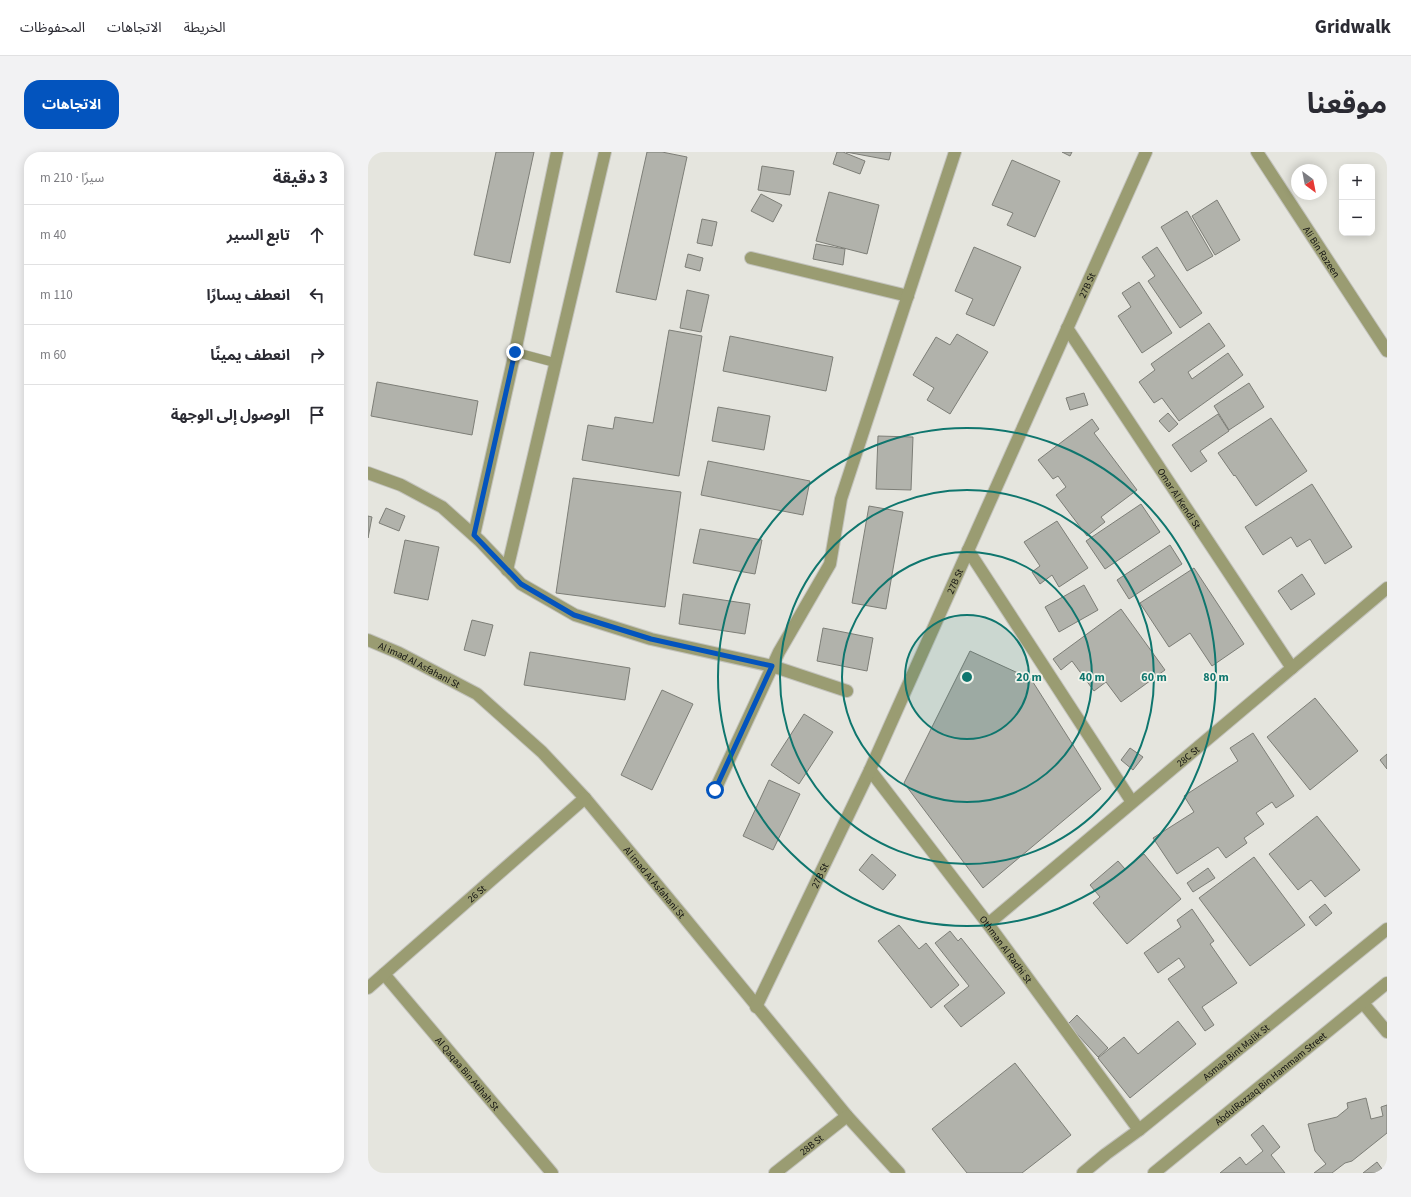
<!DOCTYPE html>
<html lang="ar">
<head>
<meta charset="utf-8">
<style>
	:root { --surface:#fff; --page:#f2f2f3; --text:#2b2b33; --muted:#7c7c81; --line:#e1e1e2; --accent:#0354be }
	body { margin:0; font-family:"Source Sans 3","Noto Sans Arabic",sans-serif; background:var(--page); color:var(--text); direction:rtl }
	.controls { position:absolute; right:12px; top:12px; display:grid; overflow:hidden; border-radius:8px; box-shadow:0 2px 10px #0003 }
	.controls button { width:36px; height:36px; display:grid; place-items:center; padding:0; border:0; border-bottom:1px solid var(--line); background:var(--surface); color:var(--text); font:20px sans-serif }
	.compass { position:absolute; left:923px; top:12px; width:36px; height:36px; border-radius:50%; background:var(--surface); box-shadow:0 2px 10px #0003; rotate:148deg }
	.stop { position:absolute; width:12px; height:12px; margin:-9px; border:3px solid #0354be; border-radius:50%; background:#fff }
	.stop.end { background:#0354be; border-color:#fff; box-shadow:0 1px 4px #0008 }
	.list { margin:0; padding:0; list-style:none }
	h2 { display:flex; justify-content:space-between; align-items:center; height:52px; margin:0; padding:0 16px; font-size:17px }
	h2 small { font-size:13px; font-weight:400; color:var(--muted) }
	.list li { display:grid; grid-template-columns:26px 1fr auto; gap:12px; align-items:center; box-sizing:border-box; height:60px; padding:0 16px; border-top:1px solid var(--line) }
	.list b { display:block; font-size:15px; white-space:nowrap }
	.list em { font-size:13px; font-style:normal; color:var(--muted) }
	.icon { flex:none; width:22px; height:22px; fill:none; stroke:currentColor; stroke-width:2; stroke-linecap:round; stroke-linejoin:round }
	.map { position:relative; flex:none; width:1019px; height:1021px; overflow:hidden; direction:ltr; border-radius:16px }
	header { display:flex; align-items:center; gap:24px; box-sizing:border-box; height:56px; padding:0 20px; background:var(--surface); border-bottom:1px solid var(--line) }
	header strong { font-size:19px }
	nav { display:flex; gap:22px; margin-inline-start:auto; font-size:14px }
	.intro { display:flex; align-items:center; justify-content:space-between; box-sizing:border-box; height:96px; padding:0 24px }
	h1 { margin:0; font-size:28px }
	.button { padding:10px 18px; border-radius:16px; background:var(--accent); color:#fff; font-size:14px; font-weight:700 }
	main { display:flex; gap:24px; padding:0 24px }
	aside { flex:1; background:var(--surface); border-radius:16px; box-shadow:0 2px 10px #0003 }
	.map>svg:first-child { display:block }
</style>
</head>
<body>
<header>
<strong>Gridwalk</strong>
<nav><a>الخريطة</a><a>الاتجاهات</a><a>المحفوظات</a></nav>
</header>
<div class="intro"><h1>موقعنا</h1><a class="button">الاتجاهات</a></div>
<main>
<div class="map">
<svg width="1019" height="1021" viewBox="0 0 1019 1021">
	<rect width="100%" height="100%" fill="#e5e5de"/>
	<path fill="#b1b2ab" stroke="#7d7e77" d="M128,0H166L142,111L106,103Z
		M279,0H294L319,5L288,148L248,140Z
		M469,0H475L497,9L492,22L465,12Z
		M478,0H523L521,8Z
		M694,0H704L702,4Z
		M644,8L692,29L667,85L639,73L645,61L624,53Z
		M394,14L426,19L422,43L390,38Z
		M461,40L511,53L499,102L448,89Z
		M393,42L414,53L405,70L383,59Z
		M849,48L872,88L847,103L824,64Z
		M819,59L845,104L819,119L793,75Z
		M334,67L349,70L344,94L329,91Z
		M448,92L477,97L475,113L445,107Z
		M606,95L653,115L626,174L598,162L605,147L587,139Z
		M789,95L834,161L812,176L780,129L787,124L774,105Z
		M320,102L335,106L332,119L317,115Z
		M771,130L804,181L774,201L750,164L763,155L754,141Z
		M319,138L341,143L333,180L312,176Z
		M841,171L857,194L820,220L824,227L860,201L875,223L811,269L794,246L786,251L771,230L787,218L783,212Z
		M301,178L334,184L311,324L214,308L220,273L245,277L247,265L285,271Z
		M589,182L620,200L582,262L559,248L566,236L545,223L568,185L582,193Z
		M362,184L465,205L458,239L355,219Z
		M9,230L110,249L104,283L3,264Z
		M881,231L896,255L861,278L846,254Z
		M716,241L720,253L702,258L698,246Z
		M350,255L402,264L396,298L344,289Z
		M800,261L810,272L801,280L791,269Z
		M850,262L861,279L832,299L839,309L823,320L804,293Z
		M903,266L939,319L888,354L867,323L866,324L850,301Z
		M724,267L731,277L726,281L769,338L733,365L737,370L719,384L688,343L698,335L690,324L685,327L670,308Z
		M510,284L545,285L543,338L508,337Z
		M340,309L442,329L435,363L333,343Z
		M205,326L313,340L297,455L188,441Z
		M944,332L984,395L957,412L942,387L929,395L923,385L895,403L877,375Z
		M773,352L792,380L737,417L718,389Z
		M501,354L535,360L518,457L484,451Z
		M18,356L37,364L31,379L11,371Z
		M0,364L4,365L0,386Z
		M689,369L720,416L691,435L684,423L672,432L664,420L672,414L656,390Z
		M332,377L394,388L387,422L325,411Z
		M37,388L71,395L60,448L26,441Z
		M802,393L814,412L761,447L749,428Z
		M826,416L876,492L844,514L822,481L801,495L772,451Z
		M934,422L947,442L923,458L910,439Z
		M716,433L730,458L691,480L677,455Z
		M315,442L382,452L377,482L311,472Z
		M753,457L797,518L753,550L738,530L726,539L704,509L693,518L685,507Z
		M104,468L125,473L117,504L96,498Z
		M455,476L505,486L499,519L449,509Z
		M602,499L663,527L733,637L615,736L536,631Z
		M162,500L262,516L257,548L156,533Z
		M294,538L325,552L284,638L253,623Z
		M947,546L990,599L942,638L899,585Z
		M436,562L465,580L431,632L403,613Z
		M885,581L926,644L908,656L904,650L888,661L896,672L876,686L879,691L858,706L850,695L809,722L785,686L826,660L816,644L870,609L862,596Z
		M762,596L775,605L765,618L753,608Z
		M1019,602V617L1012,608Z
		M401,628L432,642L405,698L375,684Z
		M949,664L992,718L957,745L943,728L930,738L901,702Z
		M504,702L528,723L515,738L491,718Z
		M776,702L813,747L759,792L725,751L732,745L722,733L750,709L757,717Z
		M886,705L937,773L882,814L831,746Z
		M840,716L847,726L825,740L819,731Z
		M957,752L964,761L948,774L941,765Z
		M824,757L846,789L842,792L869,831L834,855L846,873L837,879L800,827L817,815L811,806L790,821L776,801L813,775L809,768Z
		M531,773L551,797L558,791L591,833L563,856L510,789Z
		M582,779L590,789L593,786L637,841L593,875L576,854L601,834L567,791Z
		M709,863L740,896L730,905L700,872Z
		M810,869L828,892L762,946L730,906L756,885L770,902Z
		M647,911L703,983L654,1021H599L564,977Z
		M998,946L1003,967L1015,964L1013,955L1019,953V981L984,1009L977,1011L964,1021H946L958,1012L947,999L940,972L969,965L980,956L979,951Z
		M895,973L912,995L903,1003L917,1021H852L872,1005L878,1013L895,999L883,983Z
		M1009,1010L1017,1021H995Z"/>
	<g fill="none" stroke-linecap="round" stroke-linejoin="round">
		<defs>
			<path id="lane" d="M147,200L188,211"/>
			<g id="street">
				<path id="s1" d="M889,0L1019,199"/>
				<path d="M383,106L540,144"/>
				<path id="s2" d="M699,176L924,516"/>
				<path d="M0,321L33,333L74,355L112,389L153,432L207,463L283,487L404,514L479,539"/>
				<path d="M106,383L147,200L189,0"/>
				<path d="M600,398L764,650"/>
				<path d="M139,418L237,0"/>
				<path id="s3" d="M0,488L31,501L109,542L174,600L217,646L315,764L479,964L531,1021"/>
				<path id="s4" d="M502,618L620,772L771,978"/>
				<path d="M347,638L411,500L462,412L473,347L587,0"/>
				<path id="s5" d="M620,772L1019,436"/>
				<path id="s6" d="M16,822L184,1021"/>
				<path id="s7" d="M0,836L217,646"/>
				<path d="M995,851L1019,880"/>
				<path id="s8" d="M388,855L502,618L778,0"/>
				<path id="s9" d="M407,1021L479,964"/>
				<path id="s10" d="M715,1021L738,1002L771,978L1019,777"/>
				<path id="s11" d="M786,1021L1019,831"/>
			</g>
		</defs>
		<use href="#lane" stroke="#c3c3bd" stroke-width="10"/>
		<use href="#street" stroke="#c3c3bd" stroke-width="14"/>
		<use href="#lane" stroke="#9a9c72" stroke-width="9"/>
		<use href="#street" stroke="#9a9c72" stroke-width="12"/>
	</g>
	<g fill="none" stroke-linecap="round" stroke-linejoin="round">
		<path stroke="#0354be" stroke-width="5" d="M147,200L106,383L153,432L206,463L283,487L404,514L347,638"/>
	</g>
	<circle cx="599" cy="525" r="62" fill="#0f766e" fill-opacity=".12"/>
	<g fill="none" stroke="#0f766e" stroke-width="2">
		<circle cx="599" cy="525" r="62"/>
		<circle cx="599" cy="525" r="125"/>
		<circle cx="599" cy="525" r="187"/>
		<circle cx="599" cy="525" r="249"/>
	</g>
	<g text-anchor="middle" stroke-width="3.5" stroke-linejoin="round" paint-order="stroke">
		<g font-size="10" fill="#131311" stroke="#f2f3eb">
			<text dy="4" stroke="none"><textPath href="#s1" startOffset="119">Ali Bin Razeen</textPath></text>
			<text dy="4" stroke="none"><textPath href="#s8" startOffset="794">27B St</textPath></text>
			<text dy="4" stroke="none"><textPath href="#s2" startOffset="204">Omar Al Kendi St</textPath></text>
			<text dy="4" stroke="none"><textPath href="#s8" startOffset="470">27B St</textPath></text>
			<text dy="4" stroke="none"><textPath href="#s3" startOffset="57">Al imad Al Asfahani St</textPath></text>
			<text dy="4" stroke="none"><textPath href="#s5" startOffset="261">28C St</textPath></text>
			<text dy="4" stroke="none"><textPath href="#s8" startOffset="146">27B St</textPath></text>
			<text dy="4" stroke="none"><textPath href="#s3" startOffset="381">Al imad Al Asfahani St</textPath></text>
			<text dy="4" stroke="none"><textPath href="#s7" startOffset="144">26 St</textPath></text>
			<text dy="4" stroke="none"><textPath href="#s4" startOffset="225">Othman Al Radhi St</textPath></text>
			<text dy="4" stroke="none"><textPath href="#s10" startOffset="195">Asmaa Bint Malik St</textPath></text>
			<text dy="4" stroke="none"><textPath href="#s6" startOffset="130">Al Qaqaa Bin Atihah St</textPath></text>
			<text dy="4" stroke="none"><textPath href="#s11" startOffset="150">AbdulRazzaq Bin Hammam Street</textPath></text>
			<text dy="4" stroke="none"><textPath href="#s9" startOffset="46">28B St</textPath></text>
		</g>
	</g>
	<circle cx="599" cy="525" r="6" fill="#0f766e" stroke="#f2f3eb" stroke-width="2"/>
	<g font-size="12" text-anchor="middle" font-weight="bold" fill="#0f766e" stroke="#f2f3eb" stroke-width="3.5" stroke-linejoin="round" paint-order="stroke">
		<text x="661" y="529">20 m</text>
		<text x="724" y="529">40 m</text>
		<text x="786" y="529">60 m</text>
		<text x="848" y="529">80 m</text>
	</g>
</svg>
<div class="controls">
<button>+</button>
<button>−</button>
</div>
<svg class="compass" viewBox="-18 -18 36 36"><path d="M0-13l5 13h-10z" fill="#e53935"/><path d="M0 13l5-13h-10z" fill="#7c7c81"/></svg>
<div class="stop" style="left:347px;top:638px"></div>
<div class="stop end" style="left:147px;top:200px"></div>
</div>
<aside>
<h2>3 دقيقة<small>سيرًا · 210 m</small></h2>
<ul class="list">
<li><svg class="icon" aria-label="ahead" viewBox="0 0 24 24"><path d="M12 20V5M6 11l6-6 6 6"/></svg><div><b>تابع السير</b></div><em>40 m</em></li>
<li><svg class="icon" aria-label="left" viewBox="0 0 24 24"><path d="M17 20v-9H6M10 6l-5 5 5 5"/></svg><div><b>انعطف يسارًا</b></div><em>110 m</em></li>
<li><svg class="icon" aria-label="right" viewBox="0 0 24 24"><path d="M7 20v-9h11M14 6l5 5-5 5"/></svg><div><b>انعطف يمينًا</b></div><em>60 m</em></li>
<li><svg class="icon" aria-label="arrive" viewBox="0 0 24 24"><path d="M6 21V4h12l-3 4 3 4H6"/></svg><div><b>الوصول إلى الوجهة</b></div></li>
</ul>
</aside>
</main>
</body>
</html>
